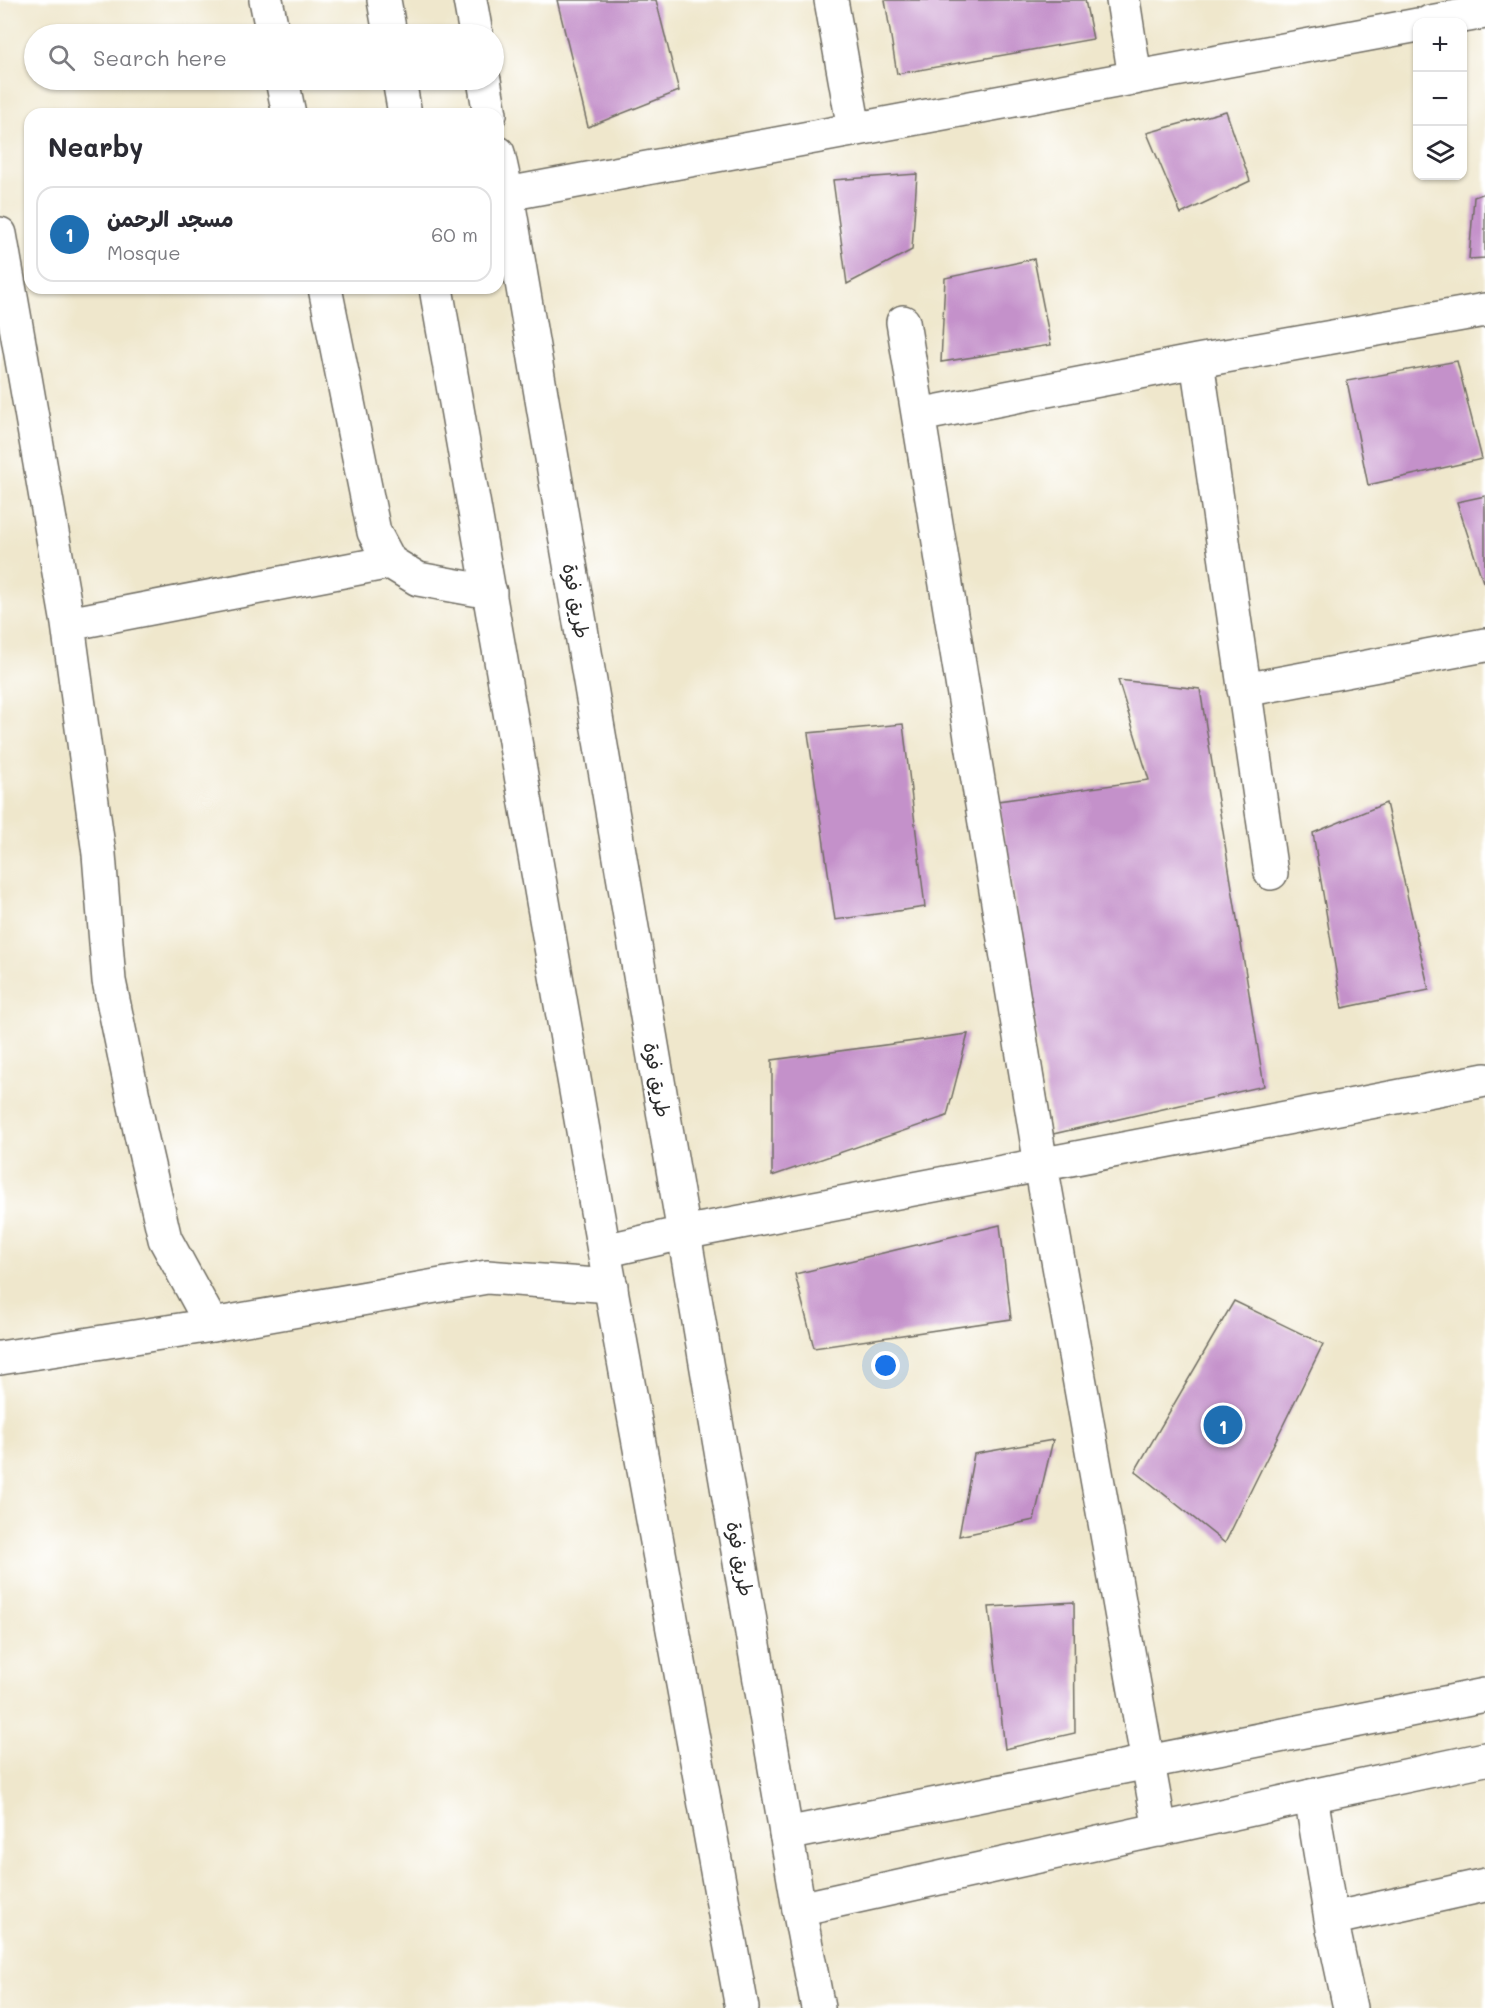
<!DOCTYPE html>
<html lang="en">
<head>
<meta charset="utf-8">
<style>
	:root { --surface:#fff; --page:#f2f2f3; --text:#2b2b33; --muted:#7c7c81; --line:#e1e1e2; --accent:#1f6fb2 }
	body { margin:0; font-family:Mali,"Playpen Sans Arabic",sans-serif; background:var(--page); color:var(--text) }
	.controls { position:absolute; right:18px; top:18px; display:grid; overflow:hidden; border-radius:12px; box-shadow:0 2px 4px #0004 }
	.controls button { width:54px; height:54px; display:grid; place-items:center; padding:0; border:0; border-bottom:2px solid var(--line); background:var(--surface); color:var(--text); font:30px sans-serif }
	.you { position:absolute; left:886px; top:1366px; width:21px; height:21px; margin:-15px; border:4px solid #fff; border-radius:50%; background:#1a73e8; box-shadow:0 0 0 9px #1a73e833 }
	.badge { display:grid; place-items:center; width:39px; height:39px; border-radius:50%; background:var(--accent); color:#fff; font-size:20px; font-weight:700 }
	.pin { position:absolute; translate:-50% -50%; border:3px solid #fff; box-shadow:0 2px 6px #0006 }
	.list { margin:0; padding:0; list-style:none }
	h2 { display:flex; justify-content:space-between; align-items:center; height:78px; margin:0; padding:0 24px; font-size:26px }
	h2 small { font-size:20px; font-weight:400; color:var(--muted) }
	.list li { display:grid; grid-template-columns:39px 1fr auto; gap:18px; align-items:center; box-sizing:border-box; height:96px; margin:0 12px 12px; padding:0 12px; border:2px solid var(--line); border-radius:18px }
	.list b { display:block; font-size:22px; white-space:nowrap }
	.list p { margin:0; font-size:20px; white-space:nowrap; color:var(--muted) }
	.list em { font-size:20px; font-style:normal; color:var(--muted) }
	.icon { flex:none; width:33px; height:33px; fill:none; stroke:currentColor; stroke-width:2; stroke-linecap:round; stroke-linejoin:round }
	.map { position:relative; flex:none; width:1485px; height:2008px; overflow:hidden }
	.search { position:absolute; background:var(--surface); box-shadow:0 2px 4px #0004; left:24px; top:24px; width:480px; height:66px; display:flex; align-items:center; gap:15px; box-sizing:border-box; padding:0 21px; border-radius:33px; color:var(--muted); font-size:22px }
	.panel { position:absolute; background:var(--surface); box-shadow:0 2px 4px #0004; left:24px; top:108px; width:480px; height:186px; border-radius:18px }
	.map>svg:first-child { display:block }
</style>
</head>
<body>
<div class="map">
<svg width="1485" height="2008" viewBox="0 0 1485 2008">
	<rect width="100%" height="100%" fill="#fff"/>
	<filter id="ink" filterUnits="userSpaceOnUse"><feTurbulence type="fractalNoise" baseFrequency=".0167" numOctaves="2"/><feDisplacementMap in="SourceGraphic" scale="12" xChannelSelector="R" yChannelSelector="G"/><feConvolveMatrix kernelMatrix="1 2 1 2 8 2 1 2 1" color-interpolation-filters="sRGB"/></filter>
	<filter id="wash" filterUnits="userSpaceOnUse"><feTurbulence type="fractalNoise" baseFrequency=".008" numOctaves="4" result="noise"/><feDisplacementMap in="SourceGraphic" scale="24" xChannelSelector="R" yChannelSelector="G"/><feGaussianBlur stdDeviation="1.35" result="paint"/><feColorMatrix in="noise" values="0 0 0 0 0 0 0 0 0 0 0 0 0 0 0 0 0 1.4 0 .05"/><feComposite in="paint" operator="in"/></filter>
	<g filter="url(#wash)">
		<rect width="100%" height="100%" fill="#efe7cc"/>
		<g id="blocks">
			<path fill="#c491ca" d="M557,0H656L679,91L588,127Z
				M885,0H1085L1093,39L897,74Z
				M1226,111L1250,181L1181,214L1147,133Z
				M917,174L912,250L847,284L833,180Z
				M1485,193V258L1469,259L1474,197Z
				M1034,259L1051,345L941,362L945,278Z
				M1457,361L1482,459L1368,485L1347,381Z
				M1485,496V583L1483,582L1457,502Z
				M1118,680L1200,689L1264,1086L1053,1134L998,801L1149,780Z
				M903,724L925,907L835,920L808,733Z
				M1386,803L1429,990L1342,1008L1313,833Z
				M968,1034L947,1116L772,1176V1060Z
				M1000,1225L1011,1319L814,1348L795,1274Z
				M1234,1301L1323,1344L1225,1543L1135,1471Z
				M1053,1440L1034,1520L959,1536L974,1454Z
				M1074,1602L1075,1733L1005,1749L989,1607Z"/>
		</g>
	</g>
	<g filter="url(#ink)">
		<use href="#blocks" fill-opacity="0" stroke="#706d63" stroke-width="1.5"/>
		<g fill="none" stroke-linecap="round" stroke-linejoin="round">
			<defs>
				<path id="minor" d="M266,0L273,34
					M831,0L854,129
					M1123,0L1135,78
					M1430,22L1485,12
					M282,80L289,114
					M507,194L1418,25
					M0,234L68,624L99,854L109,981L141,1135L165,1239L212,1325
					M325,288L374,532L390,562L418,579L490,592
					M903,322L1041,1165L1160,1830
					M1197,361L1271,873
					M919,415L1197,361L1485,310
					M68,624L390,562
					M1244,690L1485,645
					M683,1233L1485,1080
					M0,1358L212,1325L487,1277L611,1286
					M1311,1796L1331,1919L1350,2008
					M1331,1919L1485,1885"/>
				<path id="major" d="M786,1834L1485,1695
					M799,1909L1311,1796L1485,1759"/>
				<path id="highway" d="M384,0L390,34
					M470,0L476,34
					M399,80L405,114
					M484,80L490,114
					M498,153L507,194L799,1909L818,2008
					M436,288L604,1251L742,2008
					M604,1251L683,1233"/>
			</defs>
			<use href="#minor" stroke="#706d63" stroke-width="36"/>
			<use href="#major" stroke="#706d63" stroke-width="36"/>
			<use href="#highway" stroke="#706d63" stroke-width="36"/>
			<use href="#minor" stroke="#fff" stroke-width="33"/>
			<use href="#major" stroke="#fff" stroke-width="33"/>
			<use href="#highway" stroke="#fff" stroke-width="33"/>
		</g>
	</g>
	<g text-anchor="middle" stroke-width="6" stroke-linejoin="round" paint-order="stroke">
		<g font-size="20" fill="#2b2b2b" stroke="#fff">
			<text transform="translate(576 601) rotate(80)" y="7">طريق فوة</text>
			<text transform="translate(657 1080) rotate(80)" y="7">طريق فوة</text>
			<text transform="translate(740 1559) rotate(80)" y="7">طريق فوة</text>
		</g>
	</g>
</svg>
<div class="controls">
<button>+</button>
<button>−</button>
<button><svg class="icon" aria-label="layers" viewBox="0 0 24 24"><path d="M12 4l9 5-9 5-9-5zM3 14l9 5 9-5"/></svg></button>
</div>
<div class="you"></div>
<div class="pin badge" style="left:1223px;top:1425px">1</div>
<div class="search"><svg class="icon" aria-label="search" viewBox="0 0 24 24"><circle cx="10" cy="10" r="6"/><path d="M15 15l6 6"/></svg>Search here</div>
<section class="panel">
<h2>Nearby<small></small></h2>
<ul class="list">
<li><span class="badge">1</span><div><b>مسجد الرحمن</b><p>Mosque</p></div><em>60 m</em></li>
</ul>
</section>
</div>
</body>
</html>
